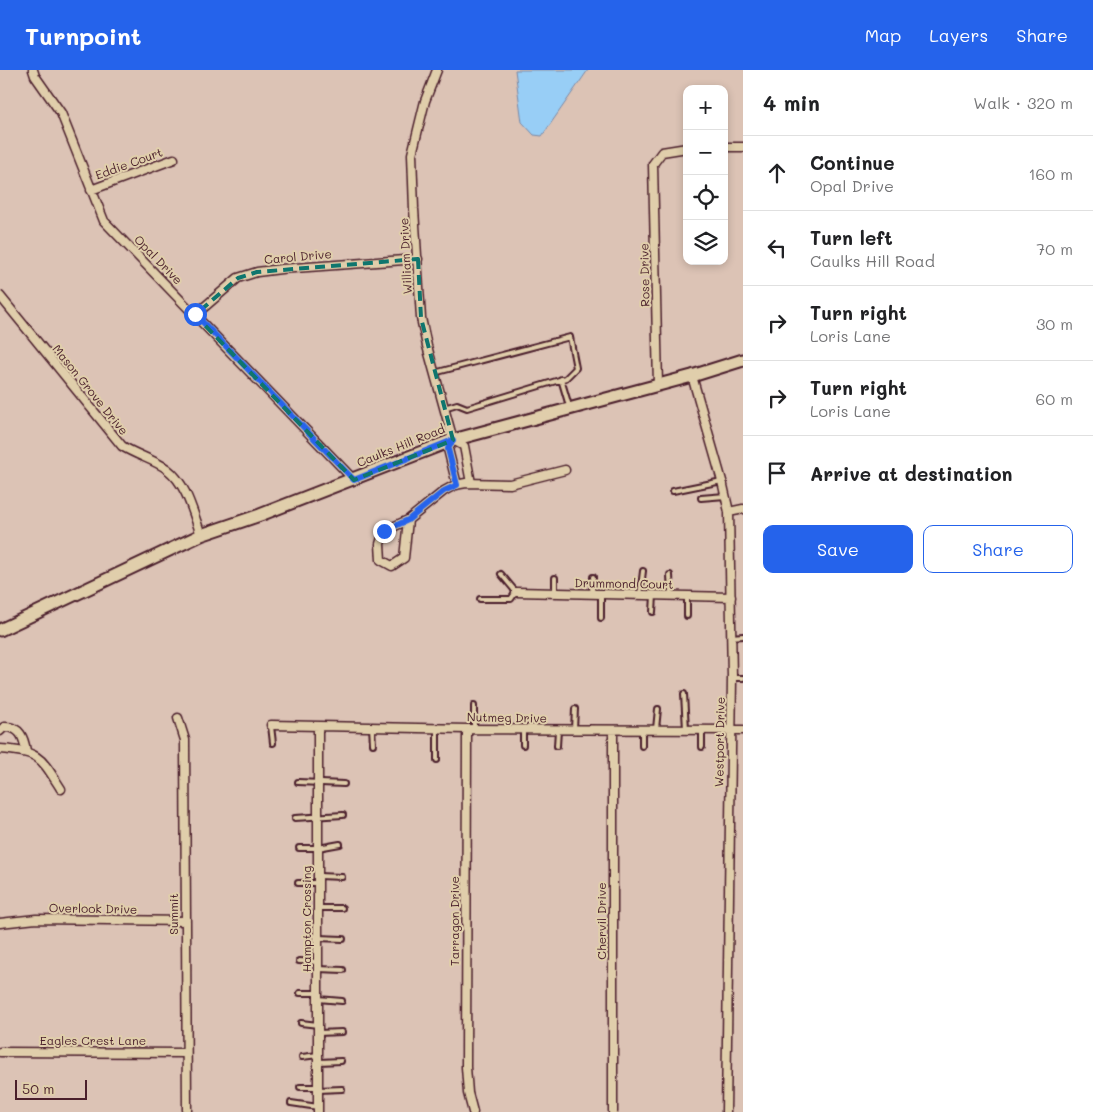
<!DOCTYPE html>
<html lang="en">
<head>
<meta charset="utf-8">
<style>
	:root { --surface:#fff; --page:#f6f6f6; --text:#202124; --muted:#757577; --line:#e0e0e0; --accent:#2563eb }
	body { margin:0; font-family:Mali,sans-serif; background:var(--page); color:var(--text) }
	.controls { position:absolute; right:15px; top:15px; display:grid; overflow:hidden; border-radius:10px; box-shadow:0 2px 8px #0003 }
	.controls button { width:45px; height:45px; display:grid; place-items:center; padding:0; border:0; border-bottom:1px solid var(--line); background:var(--surface); color:var(--text); font:25px sans-serif }
	.scale { position:absolute; left:15px; bottom:12px; width:72px; box-sizing:border-box; padding-left:5px; border:2px solid #4a1f2b; border-top:0; font-size:14px; line-height:18px; white-space:nowrap; color:#4a1f2b; -webkit-text-stroke:4px #e0ceab; paint-order:stroke }
	.stop { position:absolute; width:15px; height:15px; margin:-11px; border:4px solid #2563eb; border-radius:50%; background:#fff }
	.stop.end { background:#2563eb; border-color:#fff; box-shadow:0 1px 5px #0008 }
	.list { margin:0; padding:0; list-style:none }
	h2 { display:flex; justify-content:space-between; align-items:center; height:65px; margin:0; padding:0 20px; font-size:21px }
	h2 small { font-size:16px; font-weight:400; color:var(--muted) }
	.list li { display:grid; grid-template-columns:32px 1fr auto; gap:15px; align-items:center; box-sizing:border-box; height:75px; padding:0 20px; border-top:1px solid var(--line) }
	.list b { display:block; font-size:19px; white-space:nowrap }
	.list p { margin:0; font-size:16px; white-space:nowrap; color:var(--muted) }
	.list em { font-size:16px; font-style:normal; color:var(--muted) }
	.actions { display:flex; gap:10px; padding:15px 20px }
	.actions a { flex:1; padding:11px 0; border:1px solid var(--accent); border-radius:10px; text-align:center; font-size:18px; color:var(--accent) }
	.actions .main { background:var(--accent); color:#fff }
	.icon { flex:none; width:28px; height:28px; fill:none; stroke:currentColor; stroke-width:2; stroke-linecap:round; stroke-linejoin:round }
	.map { position:relative; flex:none; width:743px; height:1042px; overflow:hidden }
	header { display:flex; align-items:center; gap:30px; box-sizing:border-box; height:70px; padding:0 25px; background:var(--accent); color:#fff }
	header strong { font-size:24px }
	nav { display:flex; gap:28px; margin-inline-start:auto; font-size:18px }
	main { display:flex }
	aside { flex:1; background:var(--surface) }
	.map>svg:first-child { display:block }
</style>
</head>
<body>
<header>
<strong>Turnpoint</strong>
<nav><a>Map</a><a>Layers</a><a>Share</a></nav>
</header>
<main>
<div class="map">
<svg width="743" height="1042" viewBox="0 0 743 1042">
	<rect width="100%" height="100%" fill="#dcc3b5"/>
	<filter id="ink" filterUnits="userSpaceOnUse"><feTurbulence type="fractalNoise" baseFrequency=".02" numOctaves="2"/><feDisplacementMap in="SourceGraphic" scale="10" xChannelSelector="R" yChannelSelector="G"/><feConvolveMatrix kernelMatrix="1 2 1 2 8 2 1 2 1" color-interpolation-filters="sRGB"/></filter>
	<g filter="url(#ink)">
		<path fill="#98cef6" stroke="#7988a5" d="M515,0H588L542,66L534,65L522,52Z"/>
		<g fill="none" stroke-linecap="round" stroke-linejoin="round">
			<defs>
				<path id="service" d="M434,303L570,267L576,298L566,308L467,338L457,334L444,338
					M561,309L569,336
					M673,421L722,411
					M701,428L725,426
					M670,505L671,525
					M555,508V524
					M592,524L593,507
					M601,524V548
					M640,525L643,501
					M687,526V546
					M480,529H511L516,522L501,504
					M653,542L654,525
					M731,567L743,566
					M733,608H743
					M684,624L686,659
					M474,636V659
					M271,656L273,673
					M372,657L373,674
					M574,659L575,639
					M656,659L658,639
					M523,675V660
					M557,676L558,660
					M642,676V661
					M702,677V661
					M437,690V659
					M298,712L344,714
					M295,748L343,745
					M299,778H318L340,774
					M319,806L342,807
					M298,813H318
					M318,838H342
					M318,868L343,869
					M299,891L318,892
					M318,899L343,900
					M300,923H318
					M318,929L342,931
					M301,953L318,955
					M318,963L342,962
					M302,987L318,985
					M319,992L341,991
					M300,1017H318
					M318,1020L342,1019
					M291,1033L318,1037"/>
				<path id="minor" d="M33,0L35,6L61,43L104,151L354,410
					M437,0L425,31L412,84L414,139L421,248L427,276L453,370
					M724,77H743
					M91,120L174,89
					M0,226L122,376C136,385 155,390 167,399C187,414 193,443 201,465
					M195,245L238,208L257,202L281,199L418,189
					M692,306L722,411L729,442L732,608L726,1042
					M658,315L653,94L662,82L687,78
					M453,370L464,376L471,413
					M453,370L448,379L457,415
					M729,442L743,439
					M408,450L384,461L380,474L381,490L392,496L404,488L408,450L444,421L455,415L466,413L510,414L565,400
					M516,522L731,527
					M178,648L185,670L187,1042
					M271,655L467,659L743,660
					M467,659L466,997L468,1023L473,1042
					M0,661L4,657C20,656 24,668 26,681
					M0,679C40,682 40,686 61,719
					M0,853L36,849L186,851
					M0,982L186,983
					M318,1042V657
					M613,1042V660"/>
				<path id="secondary" d="M0,560L201,465L260,445L453,370L692,306L743,290"/>
			</defs>
			<use href="#service" stroke="#4a1f2b" stroke-width="8"/>
			<use href="#minor" stroke="#4a1f2b" stroke-width="11"/>
			<use href="#secondary" stroke="#4a1f2b" stroke-width="15"/>
			<use href="#service" stroke="#e0ceab" stroke-width="4"/>
			<use href="#minor" stroke="#e0ceab" stroke-width="8"/>
			<use href="#secondary" stroke="#e0ceab" stroke-width="11"/>
		</g>
	</g>
	<g fill="none" stroke-linecap="round" stroke-linejoin="round" filter="url(#ink)">
		<path stroke="#2563eb" stroke-width="6" d="M195,244L354,410L453,370L448,379L457,415L444,421L408,450L384,461"/>
	</g>
	<path fill="none" stroke="#0f766e" stroke-width="4" stroke-dasharray="10 6" stroke-linejoin="round" d="M418,189L421,248L453,370L354,410L195,245L238,208L257,202Z"/>
	<g text-anchor="middle" stroke-width="4" stroke-linejoin="round" paint-order="stroke">
		<g font-size="12" fill="#4a1f2b" stroke="#e0ceab">
			<text transform="translate(129 94) rotate(-20)" y="4">Eddie Court</text>
			<text transform="translate(406 186) rotate(-93)" y="4">William Drive</text>
			<text transform="translate(298 187) rotate(-5)" y="4">Carol Drive</text>
			<text transform="translate(158 190) rotate(46)" y="4">Opal Drive</text>
			<text transform="translate(645 205) rotate(-91)" y="4">Rose Drive</text>
			<text transform="translate(90 320) rotate(51)" y="4">Mason Grove Drive</text>
			<text transform="translate(401 376) rotate(-22)" y="4">Caulks Hill Road</text>
			<text transform="translate(624 514) rotate(1)" y="4">Drummond Court</text>
			<text transform="translate(507 648) rotate(1)" y="4">Nutmeg Drive</text>
			<text transform="translate(720 672) rotate(-89)" y="4">Westport Drive</text>
			<text transform="translate(93 839) rotate(1)" y="4">Overlook Drive</text>
			<text transform="translate(174 844) rotate(-90)" y="4">Summit</text>
			<text transform="translate(307 849) rotate(-90)" y="4">Hampton Crossing</text>
			<text transform="translate(455 851) rotate(-90)" y="4">Tarragon Drive</text>
			<text transform="translate(602 851) rotate(-90)" y="4">Chervil Drive</text>
			<text x="93" y="975">Eagles Crest Lane</text>
		</g>
	</g>
</svg>
<div class="controls">
<button>+</button>
<button>−</button>
<button><svg class="icon" aria-label="locate" viewBox="0 0 24 24"><circle cx="12" cy="12" r="6"/><path d="M12 2v4M12 18v4M2 12h4M18 12h4"/></svg></button>
<button><svg class="icon" aria-label="layers" viewBox="0 0 24 24"><path d="M12 4l9 5-9 5-9-5zM3 14l9 5 9-5"/></svg></button>
</div>
<div class="scale">50 m</div>
<div class="stop" style="left:195px;top:244px"></div>
<div class="stop end" style="left:384px;top:461px"></div>
</div>
<aside>
<h2>4 min<small>Walk · 320 m</small></h2>
<ul class="list">
<li><svg class="icon" aria-label="ahead" viewBox="0 0 24 24"><path d="M12 20V5M6 11l6-6 6 6"/></svg><div><b>Continue</b><p>Opal Drive</p></div><em>160 m</em></li>
<li><svg class="icon" aria-label="left" viewBox="0 0 24 24"><path d="M17 20v-9H6M10 6l-5 5 5 5"/></svg><div><b>Turn left</b><p>Caulks Hill Road</p></div><em>70 m</em></li>
<li><svg class="icon" aria-label="right" viewBox="0 0 24 24"><path d="M7 20v-9h11M14 6l5 5-5 5"/></svg><div><b>Turn right</b><p>Loris Lane</p></div><em>30 m</em></li>
<li><svg class="icon" aria-label="right" viewBox="0 0 24 24"><path d="M7 20v-9h11M14 6l5 5-5 5"/></svg><div><b>Turn right</b><p>Loris Lane</p></div><em>60 m</em></li>
<li><svg class="icon" aria-label="arrive" viewBox="0 0 24 24"><path d="M6 21V4h12l-3 4 3 4H6"/></svg><div><b>Arrive at destination</b></div></li>
</ul>
<div class="actions"><a class="main">Save</a><a>Share</a></div>
</aside>
</main>
</body>
</html>
